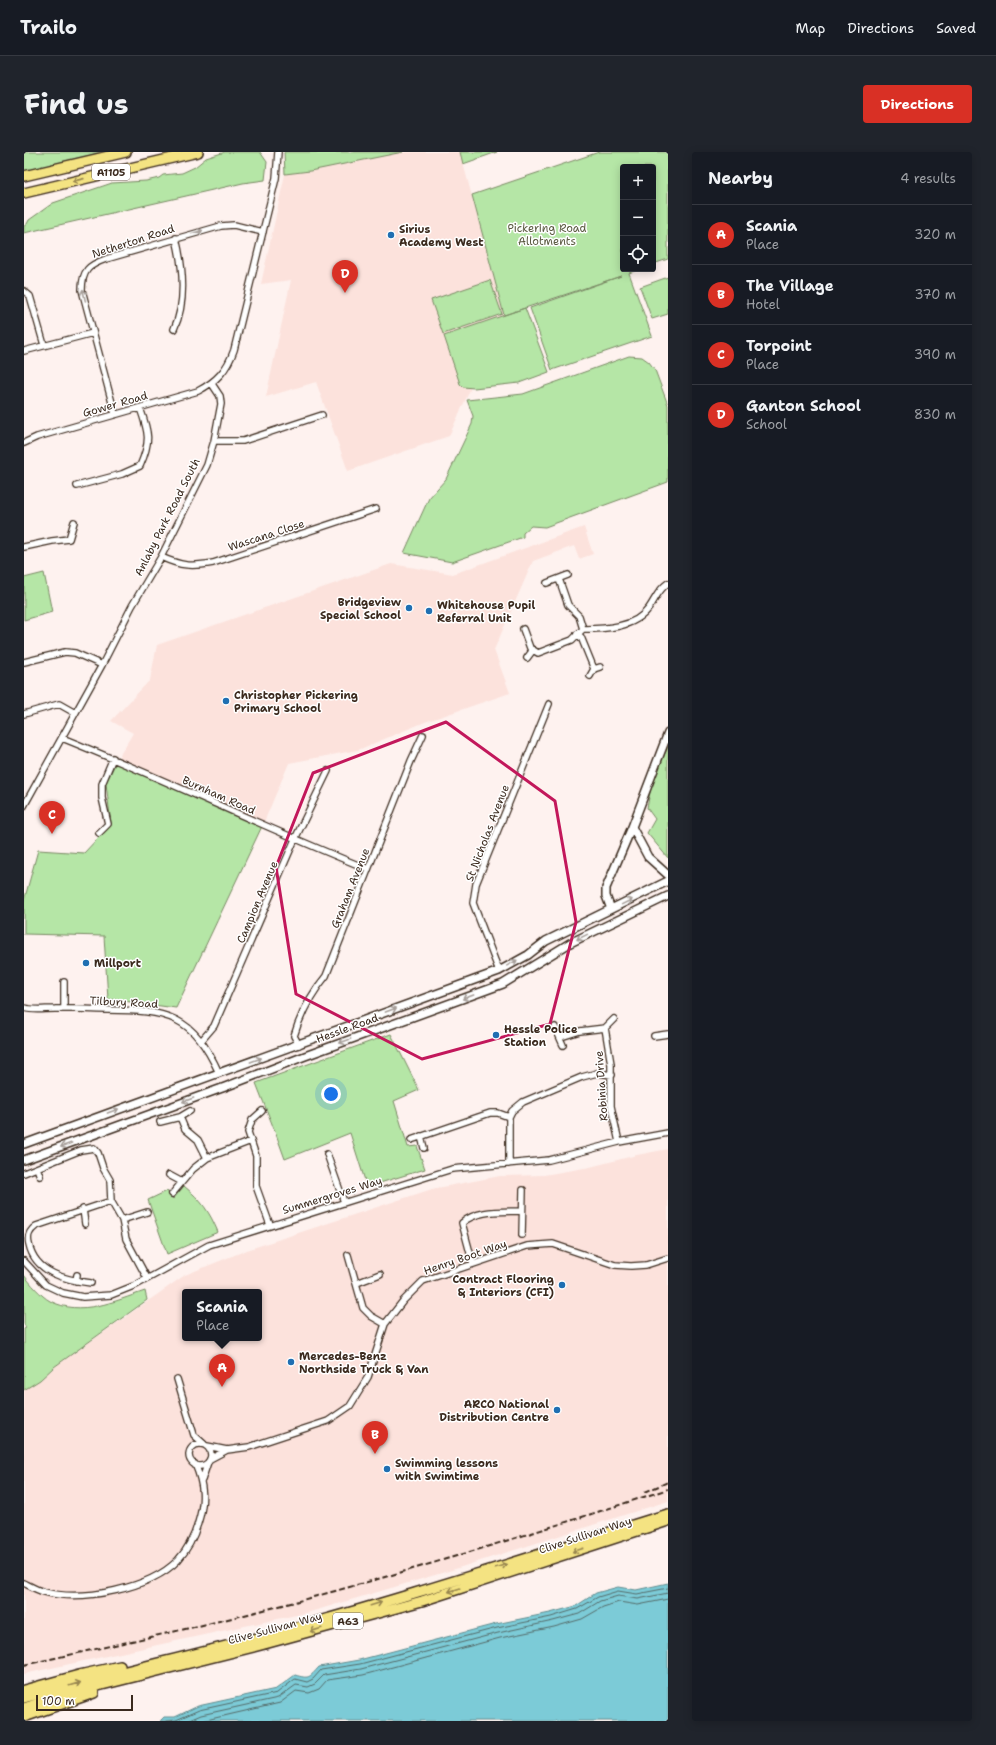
<!DOCTYPE html>
<html lang="en">
<head>
<meta charset="utf-8">
<style>
	:root { --surface:#171b24; --page:#20242c; --text:#f1f3f6; --muted:#9ea1a6; --line:#363941; --accent:#d93025 }
	body { margin:0; font-family:"Shantell Sans",sans-serif; background:var(--page); color:var(--text) }
	.controls { position:absolute; right:12px; top:12px; display:grid; overflow:hidden; border-radius:4px; box-shadow:0 2px 10px #0003 }
	.controls button { width:36px; height:36px; display:grid; place-items:center; padding:0; border:0; border-bottom:1px solid var(--line); background:var(--surface); color:var(--text); font:20px sans-serif }
	.scale { position:absolute; left:12px; bottom:10px; width:97px; box-sizing:border-box; padding-left:4px; border:2px solid #3b2a1e; border-top:0; font-size:11px; line-height:14px; white-space:nowrap; color:#3b2a1e; -webkit-text-stroke:3px #fff; paint-order:stroke }
	.you { position:absolute; left:307px; top:942px; width:14px; height:14px; margin:-10px; border:3px solid #fff; border-radius:50%; background:#1a73e8; box-shadow:0 0 0 6px #1a73e833 }
	.badge { display:grid; place-items:center; width:26px; height:26px; border-radius:50%; background:var(--accent); color:#fff; font-size:13px; font-weight:700 }
	.pin { position:absolute; translate:-50% -33px; filter:drop-shadow(0 1px 2px #0008) }
	.pin::after { content:''; position:absolute; top:21px; width:14px; height:12px; background:inherit; clip-path:polygon(0 0,100% 0,50% 100%) }
	.popup { position:absolute; left:158px; top:1137px; width:80px; height:52px; box-sizing:border-box; display:grid; place-content:center; border-radius:4px; background:var(--surface); filter:drop-shadow(0 1px 3px #0005); font-size:13px; white-space:nowrap; color:var(--muted) }
	.popup b { font-size:15px; color:var(--text) }
	.popup::after { content:''; position:absolute; left:50%; top:100%; margin-left:-8px; border:8px solid transparent; border-top-color:var(--surface) }
	.list { margin:0; padding:0; list-style:none }
	h2 { display:flex; justify-content:space-between; align-items:center; height:52px; margin:0; padding:0 16px; font-size:17px }
	h2 small { font-size:13px; font-weight:400; color:var(--muted) }
	.list li { display:grid; grid-template-columns:26px 1fr auto; gap:12px; align-items:center; box-sizing:border-box; height:60px; padding:0 16px; border-top:1px solid var(--line) }
	.list b { display:block; font-size:15px; white-space:nowrap }
	.list p { margin:0; font-size:13px; white-space:nowrap; color:var(--muted) }
	.list em { font-size:13px; font-style:normal; color:var(--muted) }
	.icon { flex:none; width:22px; height:22px; fill:none; stroke:currentColor; stroke-width:2; stroke-linecap:round; stroke-linejoin:round }
	.map { position:relative; flex:none; width:644px; height:1569px; overflow:hidden; border-radius:4px }
	header { display:flex; align-items:center; gap:24px; box-sizing:border-box; height:56px; padding:0 20px; background:var(--surface); border-bottom:1px solid var(--line) }
	header strong { font-size:19px }
	nav { display:flex; gap:22px; margin-inline-start:auto; font-size:14px }
	.intro { display:flex; align-items:center; justify-content:space-between; box-sizing:border-box; height:96px; padding:0 24px }
	h1 { margin:0; font-size:28px }
	.button { padding:10px 18px; border-radius:4px; background:var(--accent); color:#fff; font-size:14px; font-weight:700 }
	main { display:flex; gap:24px; padding:0 24px }
	aside { flex:1; background:var(--surface); border-radius:4px; box-shadow:0 2px 10px #0003 }
	.map>svg:first-child { display:block }
</style>
</head>
<body>
<header>
<strong>Trailo</strong>
<nav><a>Map</a><a>Directions</a><a>Saved</a></nav>
</header>
<div class="intro"><h1>Find us</h1><a class="button">Directions</a></div>
<main>
<div class="map">
<svg width="644" height="1569" viewBox="0 0 644 1569">
	<rect width="100%" height="100%" fill="#fef2ef"/>
	<filter id="ink" filterUnits="userSpaceOnUse"><feTurbulence type="fractalNoise" baseFrequency=".025" numOctaves="2"/><feDisplacementMap in="SourceGraphic" scale="8" xChannelSelector="R" yChannelSelector="G"/><feConvolveMatrix kernelMatrix="1 2 1 2 8 2 1 2 1" color-interpolation-filters="sRGB"/></filter>
	<g filter="url(#ink)">
		<path fill="#fce2dc" fill-rule="evenodd" d="M379,0H436L480,163L425,284L324,319L292,230L242,245L267,128L237,132L261,22L286,19Z
			M560,375L569,402L555,407L550,394L509,409L470,498L486,541L401,570L334,598L265,611L240,670L94,606L109,581L87,569L126,528L133,493L367,412L429,422Z
			M644,997V1349L428,1418L286,1460L0,1522V1238L16,1228L30,1215L161,1123L223,1098L408,1037L476,1024L520,1023L566,1015L613,1003ZM161,1140H235V1186H161Z"/>
		<path fill="#b5e6a6" stroke="#788862" d="M0,0H79L0,19Z
			M201,0H236L243,10L241,28L219,31L0,81V74L3,72L5,68L29,51L88,31L122,29L135,26L139,23L158,21L171,15L182,6Z
			M260,0H379L286,19L261,22Z
			M436,0H473L439,12Z
			M575,0H644V107L629,112V15H599V117H615L605,121L628,184L528,218L506,156L597,124L480,163L448,43Z
			M644,125V162L628,167L616,135Z
			M466,128L478,162L419,182L407,148Z
			M501,156L525,220L495,231L450,236L439,235L436,232L420,184Z
			M605,204L618,205L625,210L631,218L644,253V330L521,375L507,374L499,381V385L428,410L380,401L405,346L422,327L448,272L449,264L443,248L499,242Z
			M20,421L28,460L0,468V426Z
			M644,594V706L623,681L631,667L623,656L627,635Z
			M94,606L240,670L152,856L84,847L80,784L0,782V749L14,698L60,701L87,672L82,631Z
			M367,882L395,938L370,949L384,995L393,994L401,1017L343,1035L326,981L261,1007C252,981 242,957 232,931Z
			M160,1034C178,1049 185,1059 194,1080L143,1102L124,1048L143,1039L149,1047Z
			M0,1123C6,1131 17,1144 26,1149C57,1165 91,1149 121,1139L123,1148L30,1215L16,1228L0,1238V1177L2,1176L0,1172Z"/>
		<path fill="#7bcbd7" stroke="#618b8d" d="M644,1431V1569H136L140,1565H151L174,1554L252,1537L271,1523C285,1527 285,1526 295,1515L335,1508L472,1472L526,1461L552,1454L572,1441L594,1435L612,1438Z"/>
		<g fill="none" stroke-linecap="round" stroke-linejoin="round">
			<path stroke="#556a68" stroke-width="1" d="M142,1569L152,1568L175,1558L253,1541L271,1527L283,1530L289,1527L297,1518L336,1512L473,1476L527,1465L553,1457L574,1445L594,1439L613,1442L644,1436
				M163,1569L177,1563L254,1546L272,1533L284,1535L291,1532L300,1523L337,1517L474,1481L529,1469L555,1462L576,1449L594,1444L614,1447L644,1441
				M178,1569L256,1551L272,1539L285,1541L295,1537L303,1528L339,1523L476,1486L530,1475L558,1467L579,1455L595,1450L614,1453L644,1447"/>
			<defs>
				<path id="minor" d="M0,139L6,144L20,193
					M150,177C163,149 159,115 152,86
					M0,199L69,181
					M91,262L58,138C58,118 65,113 82,107L197,74L210,73L239,80
					M190,289H219L298,263
					M0,291L13,285L174,239C193,229 203,218 210,198L252,26L254,0
					M53,334L98,322L116,314C127,289 125,281 116,256
					M0,395L28,389L45,387L50,370
					M137,405C157,414 167,415 189,411L352,357
					M535,427L544,453L555,464L559,477
					M523,431L544,423
					M499,477L506,496L514,501L548,488L559,477C581,477 611,476 625,456C632,446 634,438 644,431
					M553,482L557,485L570,517
					M503,506L509,498
					M0,510L41,500L51,501L78,513
					M566,524L570,517L576,515
					M0,562L35,552L51,561
					M38,586C141,627 241,676 344,717
					M0,654L78,513L108,454L137,405L183,313L190,289L197,252L196,244L188,232
					M75,681L84,672L78,646V632L89,606
					M475,819L449,751L452,732L525,552
					M40,830V857
					M0,856C10,859 20,857 31,857C48,856 65,858 83,858C143,858 169,863 195,921
					M531,875L539,893
					M581,876L590,867
					M630,884L644,882
					M537,885L556,879L581,876L587,912V954L595,990
					M178,888L190,874L271,687L304,619
					M275,893L270,884C277,861 287,842 302,824L387,609L399,583
					M238,959L228,968L224,980L232,1004V1034L246,1073
					M156,965L161,977L174,988L183,1006
					M136,970L156,965L166,959
					M397,984L400,996
					M387,988L466,961H474L485,965L488,959L499,950L558,925L573,921L588,923
					M303,1002L320,1050
					M485,1012V965
					M13,1016L16,1024
					M0,1021L57,998L70,996L74,1001L79,1016L86,1028L87,1049L98,1068L102,1087L123,1126
					M145,1023L158,1030
					M148,1042L169,1017L183,1006L227,989
					M59,1057L61,1072
					M98,1068L123,1060
					M498,1083L499,1038
					M324,1103L339,1156L347,1164L361,1172
					M0,1109L22,1133L39,1141L59,1145L87,1143L112,1133L185,1093L428,1017L525,1008L595,990L644,981
					M449,1112L438,1071C453,1057 479,1060 498,1059
					M52,1129L53,1123
					M67,1131C42,1128 11,1121 5,1092C3,1084 5,1079 12,1074L87,1049
					M333,1131L356,1122
					M153,1227L170,1283L180,1292
					M165 1303a11 11 0 1 1 22 0a11 11 0 1 1-22 0Z
					M183,1294L203,1298L225,1295L304,1269L326,1254L344,1225L361,1172L379,1149L399,1129L503,1094L529,1092L591,1113L607,1114L622,1113L644,1106
					M186,1307L203,1298
					M178,1328L184,1310
					M0,1431C6,1434 13,1438 20,1440C58,1450 126,1437 154,1408C164,1397 170,1385 174,1371C181,1349 180,1333 171,1312"/>
				<path id="tertiary" d="M608,675L624,705L644,723
					M587,757L582,744V736L608,675L644,581
					M0,992L475,819L504,803L522,789L644,729
					M0,1008L201,935L281,904L479,832L546,791L644,744"/>
				<path id="primary" d="M0,24L102,0
					M0,41L174,0"/>
				<path id="trunk" d="M0,1538L55,1523L96,1514
					M0,1546C81,1523 163,1505 244,1483C379,1447 511,1403 644,1362
					M0,1556L42,1542L237,1493L398,1449L644,1369
					M0,1565L70,1541"/>
			</defs>
			<use href="#minor" stroke="#3b2a1e" stroke-width="8"/>
			<use href="#tertiary" stroke="#3b2a1e" stroke-width="10"/>
			<use href="#primary" stroke="#3b2a1e" stroke-width="12"/>
			<use href="#trunk" stroke="#3b2a1e" stroke-width="12"/>
			<use href="#minor" stroke="#fff" stroke-width="5.5"/>
			<use href="#tertiary" stroke="#fff" stroke-width="7"/>
			<use href="#primary" stroke="#f4e382" stroke-width="9"/>
			<use href="#trunk" stroke="#f4e382" stroke-width="9"/>
			<path stroke="#3b2a1e" stroke-width="2" stroke-dasharray="6 3" stroke-linecap="butt" d="M621,1340L644,1330
				M0,1513C93,1492 186,1473 278,1448C401,1415 523,1377 644,1337"/>
		</g>
		<defs><path id="oneway-shaft" d="M-6 0H5M1.5-3L5.5 0L1.5 3" fill="none" stroke-width="1.6" stroke-linecap="round" stroke-linejoin="round"/></defs>
		<g stroke="#988650">
			<use href="#oneway-shaft" transform="translate(54 28) rotate(167)"/>
			<use href="#oneway-shaft" transform="translate(554 1398) rotate(162)"/>
			<use href="#oneway-shaft" transform="translate(477 1414) rotate(-17)"/>
			<use href="#oneway-shaft" transform="translate(430 1438) rotate(162)"/>
			<use href="#oneway-shaft" transform="translate(352 1452) rotate(-17)"/>
			<use href="#oneway-shaft" transform="translate(292 1478) rotate(164)"/>
			<use href="#oneway-shaft" transform="translate(51 1532) rotate(-16)"/>
		</g>
		<g stroke="#a79f9a">
			<use href="#oneway-shaft" transform="translate(173 80) rotate(-16)"/>
			<use href="#oneway-shaft" transform="translate(60 143) rotate(-103)"/>
			<use href="#oneway-shaft" transform="translate(603 750) rotate(-26)"/>
			<use href="#oneway-shaft" transform="translate(558 785) rotate(154)"/>
			<use href="#oneway-shaft" transform="translate(488 811) rotate(-29)"/>
			<use href="#oneway-shaft" transform="translate(444 845) rotate(160)"/>
			<use href="#oneway-shaft" transform="translate(367 858) rotate(-20)"/>
			<use href="#oneway-shaft" transform="translate(321 889) rotate(160)"/>
			<use href="#oneway-shaft" transform="translate(232 908) rotate(-20)"/>
			<use href="#oneway-shaft" transform="translate(164 948) rotate(161)"/>
			<use href="#oneway-shaft" transform="translate(89 959) rotate(-20)"/>
			<use href="#oneway-shaft" transform="translate(42 993) rotate(160)"/>
		</g>
	</g>
	<path fill="none" stroke="#c2185b" stroke-width="3" stroke-linejoin="round" d="M422,570L531,649L552,770L526,872L398,907L272,842L252,715L289,621Z"/>
	<g fill="#1f6fb2" stroke="#fff" stroke-width="1.5">
		<circle cx="367" cy="83" r="4"/>
		<circle cx="385" cy="456" r="4"/>
		<circle cx="405" cy="459" r="4"/>
		<circle cx="202" cy="549" r="4"/>
		<circle cx="62" cy="811" r="4"/>
		<circle cx="472" cy="883" r="4"/>
		<circle cx="538" cy="1133" r="4"/>
		<circle cx="267" cy="1210" r="4"/>
		<circle cx="533" cy="1258" r="4"/>
		<circle cx="363" cy="1317" r="4"/>
	</g>
	<g text-anchor="middle" stroke-width="3" stroke-linejoin="round" paint-order="stroke">
		<g fill="#fff" stroke="#766a62" stroke-width="1">
			<rect x="68" y="12" width="38" height="16" rx="3"/>
			<rect x="309" y="1461" width="30" height="16" rx="3"/>
		</g>
		<g font-size="10" font-weight="bold" fill="#3b2a1e">
			<text x="87" y="24">A1105</text>
			<text x="324" y="1473">A63</text>
		</g>
		<g font-size="11" fill="#5a5940" stroke="#fff">
			<text x="523" y="80">Pickering Road<tspan x="523" dy="13">Allotments</tspan></text>
		</g>
		<g font-size="11" font-weight="bold" fill="#3b2a1e" stroke="#fff" text-anchor="start">
			<text x="375" y="81">Sirius<tspan x="375" dy="13">Academy West</tspan></text>
			<text x="377" y="454" text-anchor="end">Bridgeview<tspan x="377" dy="13">Special School</tspan></text>
			<text x="413" y="457">Whitehouse Pupil<tspan x="413" dy="13">Referral Unit</tspan></text>
			<text x="210" y="547">Christopher Pickering<tspan x="210" dy="13">Primary School</tspan></text>
			<text x="70" y="815">Millport</text>
			<text x="480" y="881">Hessle Police<tspan x="480" dy="13">Station</tspan></text>
			<text x="530" y="1131" text-anchor="end">Contract Flooring<tspan x="530" dy="13">&amp; Interiors (CFI)</tspan></text>
			<text x="275" y="1208">Mercedes-Benz<tspan x="275" dy="13">Northside Truck &amp; Van</tspan></text>
			<text x="525" y="1256" text-anchor="end">ARCO National<tspan x="525" dy="13">Distribution Centre</tspan></text>
			<text x="371" y="1315">Swimming lessons<tspan x="371" dy="13">with Swimtime</tspan></text>
		</g>
		<g font-size="11" fill="#3b2a1e" stroke="#fff">
			<text transform="translate(109 89) rotate(-18)" y="4">Netherton Road</text>
			<text transform="translate(91 252) rotate(-16)" y="4">Gower Road</text>
			<text transform="translate(143 365) rotate(-63)" y="4">Anlaby Park Road South</text>
			<text transform="translate(242 383) rotate(-18)" y="4">Wascana Close</text>
			<text transform="translate(195 643) rotate(24)" y="4">Burnham Road</text>
			<text transform="translate(463 681) rotate(-69)" y="4">St Nicholas Avenue</text>
			<text transform="translate(326 736) rotate(-68)" y="4">Graham Avenue</text>
			<text transform="translate(233 750) rotate(-67)" y="4">Campion Avenue</text>
			<text transform="translate(100 850) rotate(3)" y="4">Tilbury Road</text>
			<text transform="translate(323 876) rotate(-20)" y="4">Hessle Road</text>
			<text transform="translate(577 934) rotate(-94)" y="4">Robinia Drive</text>
			<text transform="translate(308 1043) rotate(-17)" y="4">Summergroves Way</text>
			<text transform="translate(441 1105) rotate(-19)" y="4">Henry Boot Way</text>
			<text transform="translate(561 1383) rotate(-18)" y="4">Clive Sullivan Way</text>
			<text transform="translate(251 1476) rotate(-15)" y="4">Clive Sullivan Way</text>
		</g>
	</g>
</svg>
<div class="controls">
<button>+</button>
<button>−</button>
<button><svg class="icon" aria-label="locate" viewBox="0 0 24 24"><circle cx="12" cy="12" r="6"/><path d="M12 2v4M12 18v4M2 12h4M18 12h4"/></svg></button>
</div>
<div class="scale">100 m</div>
<div class="you"></div>
<div class="pin badge" style="left:198px;top:1235px">A</div>
<div class="popup"><b>Scania</b>Place</div>
<div class="pin badge" style="left:351px;top:1302px">B</div>
<div class="pin badge" style="left:28px;top:682px">C</div>
<div class="pin badge" style="left:321px;top:141px">D</div>
</div>
<aside>
<h2>Nearby<small>4 results</small></h2>
<ul class="list">
<li><span class="badge">A</span><div><b>Scania</b><p>Place</p></div><em>320 m</em></li>
<li><span class="badge">B</span><div><b>The Village</b><p>Hotel</p></div><em>370 m</em></li>
<li><span class="badge">C</span><div><b>Torpoint</b><p>Place</p></div><em>390 m</em></li>
<li><span class="badge">D</span><div><b>Ganton School</b><p>School</p></div><em>830 m</em></li>
</ul>
</aside>
</main>
</body>
</html>
